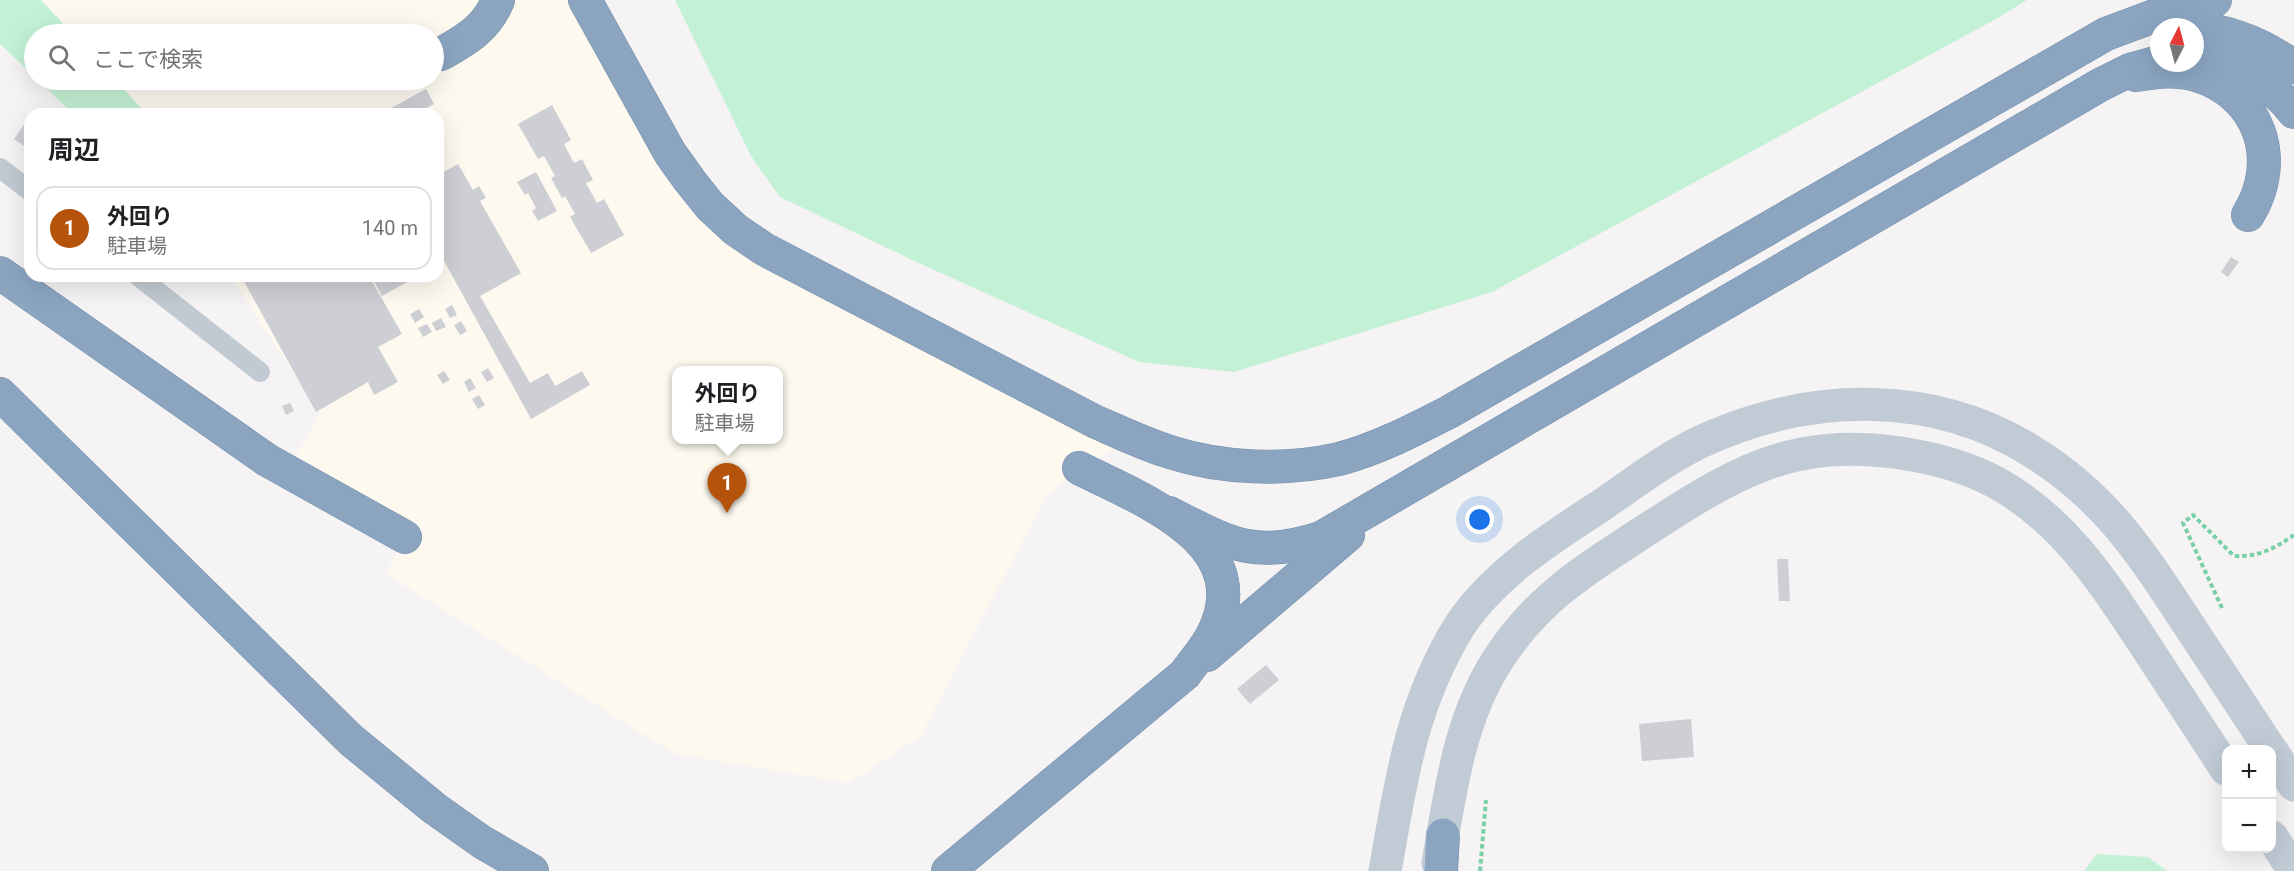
<!DOCTYPE html>
<html lang="ja">
<head>
<meta charset="utf-8">
<style>
	:root { --surface:#fff; --page:#f2f2f2; --text:#202124; --muted:#757577; --line:#e0e0e0; --accent:#b45309 }
	body { margin:0; font-family:Roboto,"Noto Sans JP",sans-serif; background:var(--page); color:var(--text) }
	.controls { position:absolute; right:18px; bottom:18px; display:grid; overflow:hidden; border-radius:12px; box-shadow:0 6px 24px #0002 }
	.controls button { width:54px; height:54px; display:grid; place-items:center; padding:0; border:0; border-bottom:2px solid var(--line); background:var(--surface); color:var(--text); font:30px sans-serif }
	.compass { position:absolute; left:2150px; top:18px; width:54px; height:54px; border-radius:50%; background:var(--surface); box-shadow:0 6px 24px #0002; rotate:6deg }
	.you { position:absolute; left:1480px; top:520px; width:21px; height:21px; margin:-15px; border:4px solid #fff; border-radius:50%; background:#1a73e8; box-shadow:0 0 0 9px #1a73e833 }
	.badge { display:grid; place-items:center; width:39px; height:39px; border-radius:50%; background:var(--accent); color:#fff; font-size:20px; font-weight:700 }
	.pin { position:absolute; translate:-50% -50px; filter:drop-shadow(0 2px 3px #0008) }
	.pin::after { content:''; position:absolute; top:32px; width:21px; height:18px; background:inherit; clip-path:polygon(0 0,100% 0,50% 100%) }
	.popup { position:absolute; left:672px; top:366px; width:111px; height:78px; box-sizing:border-box; display:grid; place-content:center; border-radius:12px; background:var(--surface); filter:drop-shadow(0 2px 4px #0005); font-size:20px; white-space:nowrap; color:var(--muted) }
	.popup b { font-size:22px; color:var(--text) }
	.popup::after { content:''; position:absolute; left:50%; top:100%; margin-left:-12px; border:12px solid transparent; border-top-color:var(--surface) }
	.list { margin:0; padding:0; list-style:none }
	h2 { display:flex; justify-content:space-between; align-items:center; height:78px; margin:0; padding:0 24px; font-size:26px }
	h2 small { font-size:20px; font-weight:400; color:var(--muted) }
	.list li { display:grid; grid-template-columns:39px 1fr auto; gap:18px; align-items:center; box-sizing:border-box; height:84px; margin:0 12px 12px; padding:0 12px; border:2px solid var(--line); border-radius:18px }
	.list b { display:block; font-size:22px; white-space:nowrap }
	.list p { margin:0; font-size:20px; white-space:nowrap; color:var(--muted) }
	.list em { font-size:20px; font-style:normal; color:var(--muted) }
	.icon { flex:none; width:33px; height:33px; fill:none; stroke:currentColor; stroke-width:2; stroke-linecap:round; stroke-linejoin:round }
	.map { position:relative; flex:none; width:2294px; height:871px; overflow:hidden }
	.search { position:absolute; background:var(--surface); box-shadow:0 6px 24px #0002; left:24px; top:24px; width:420px; height:66px; display:flex; align-items:center; gap:15px; box-sizing:border-box; padding:0 21px; border-radius:33px; color:var(--muted); font-size:22px }
	.panel { position:absolute; background:var(--surface); box-shadow:0 6px 24px #0002; left:24px; top:108px; width:420px; height:174px; border-radius:18px }
	.map>svg:first-child { display:block }
</style>
</head>
<body>
<div class="map">
<svg width="2294" height="871" viewBox="0 0 2294 871">
	<rect width="100%" height="100%" fill="#f5f3f3"/>
	<path fill="#fdf9ef" fill-rule="evenodd" d="M0,0H578L683,188L1113,447L1047,494L921,735L849,783L673,753L386,574L404,537L287,470L320,415L231,276H438V114H73L38,80H434V34H34V76L0,44ZM676,370H778V440H676Z"/>
	<path fill="#c3f1d5" d="M0,0H41L73,34H34V76L0,44Z
		M675,0H2027L1996,19L1492,292L1234,372L1139,362L923,265L780,197L751,156Z
		M38,80H115L147,114H73Z
		M2097,854L2148,857L2167,871H2084Z"/>
	<path fill="#cdcfd5" d="M426,89L434,104L416,114H380Z
		M552,105L571,140L564,144L574,163L582,159L593,180L586,183L597,203L604,199L624,235L591,253L570,217L575,214L565,196L562,198L551,178L555,176L544,156L538,159L518,124Z
		M30,116V150L14,139Z
		M458,164L473,190L479,186L486,198L480,201L521,273L480,296L530,383L548,373L555,386L582,371L590,385L531,419L438,250V175Z
		M536,172L557,211L538,221L532,211L536,208L528,193L525,195L517,182Z
		M2231,257L2239,262L2228,277L2221,272Z
		M241,276H369L402,334L378,347L398,382L374,395L368,382L316,412Z
		M375,276H418L382,296L372,278Z
		M452,305L457,315L450,318L445,309Z
		M419,309L424,317L415,323L410,314Z
		M441,318L446,327L436,331L432,323Z
		M461,321L467,331L460,335L454,325Z
		M427,324L432,332L423,337L418,328Z
		M488,368L494,378L487,382L481,372Z
		M444,371L450,380L443,384L437,375Z
		M470,378L476,388L469,392L464,382Z
		M479,395L485,405L478,409L472,399Z
		M290,403L294,411L286,415L282,406Z
		M1777,559H1788L1790,601H1779Z
		M1266,665L1279,680L1250,704L1237,689Z
		M1691,719L1694,757L1642,761L1639,724Z"/>
	<g fill="none" stroke-linecap="round" stroke-linejoin="round">
		<defs>
			<path id="highway" d="M585,0L670,153L690,181L710,206L736,230L764,249L1094,421C1119,432 1144,444 1170,452C1222,469 1286,471 1339,459C1377,449 1414,430 1449,412L2106,34L2162,13L2215,0
				M2195,28C2233,32 2264,45 2294,67
				M441,54C466,40 487,28 498,0
				M2195,60C2234,63 2270,81 2294,112
				M2136,75C2156,72 2176,69 2196,75C2260,94 2282,160 2248,215
				M0,273L267,460L405,537
				M0,394L351,740L434,808L482,842L532,871
				M1169,513C1229,543 1254,560 1321,538L2100,85L2130,70L2159,62
				M1207,655L1348,535
				M948,871L1185,674C1195,660 1207,647 1214,632C1257,541 1140,499 1079,468
				M1441,871L1443,835"/>
		</defs>
		<use href="#highway" stroke="#7690ad" stroke-width="34"/>
		<path stroke="#7ad0a6" stroke-width="4" stroke-dasharray="4.5 3" stroke-linecap="butt" d="M2222,608L2183,523L2193,515L2234,556C2258,557 2274,549 2294,535
			M1480,871L1486,800"/>
		<path stroke="#c1cad2" stroke-width="20" d="M0,168L30,191
			M138,276L260,372"/>
		<path stroke="#c1cbd6" stroke-width="33" d="M2272,751L2294,785
			M2272,837L2294,871
			M1438,863C1450,794 1459,718 1499,658C1536,601 1581,572 1637,536C1728,477 1787,436 1901,453C1933,458 1965,466 1995,482C2063,519 2102,580 2143,642C2171,685 2199,727 2226,769
			M1385,871C1401,782 1410,709 1457,630C1489,578 1549,539 1599,507C1634,483 1670,455 1709,438C1814,392 1935,390 2033,452C2108,499 2141,553 2188,624C2216,666 2243,708 2271,750"/>
		<use href="#highway" stroke="#8ba5c1" stroke-width="33"/>
	</g>
</svg>
<div class="controls">
<button>+</button>
<button>−</button>
</div>
<svg class="compass" viewBox="-18 -18 36 36"><path d="M0-13l5 13h-10z" fill="#e53935"/><path d="M0 13l5-13h-10z" fill="#757577"/></svg>
<div class="you"></div>
<div class="pin badge" style="left:727px;top:513px">1</div>
<div class="popup"><b>外回り</b>駐車場</div>
<div class="search"><svg class="icon" aria-label="search" viewBox="0 0 24 24"><circle cx="10" cy="10" r="6"/><path d="M15 15l6 6"/></svg>ここで検索</div>
<section class="panel">
<h2>周辺<small></small></h2>
<ul class="list">
<li><span class="badge">1</span><div><b>外回り</b><p>駐車場</p></div><em>140 m</em></li>
</ul>
</section>
</div>
</body>
</html>
